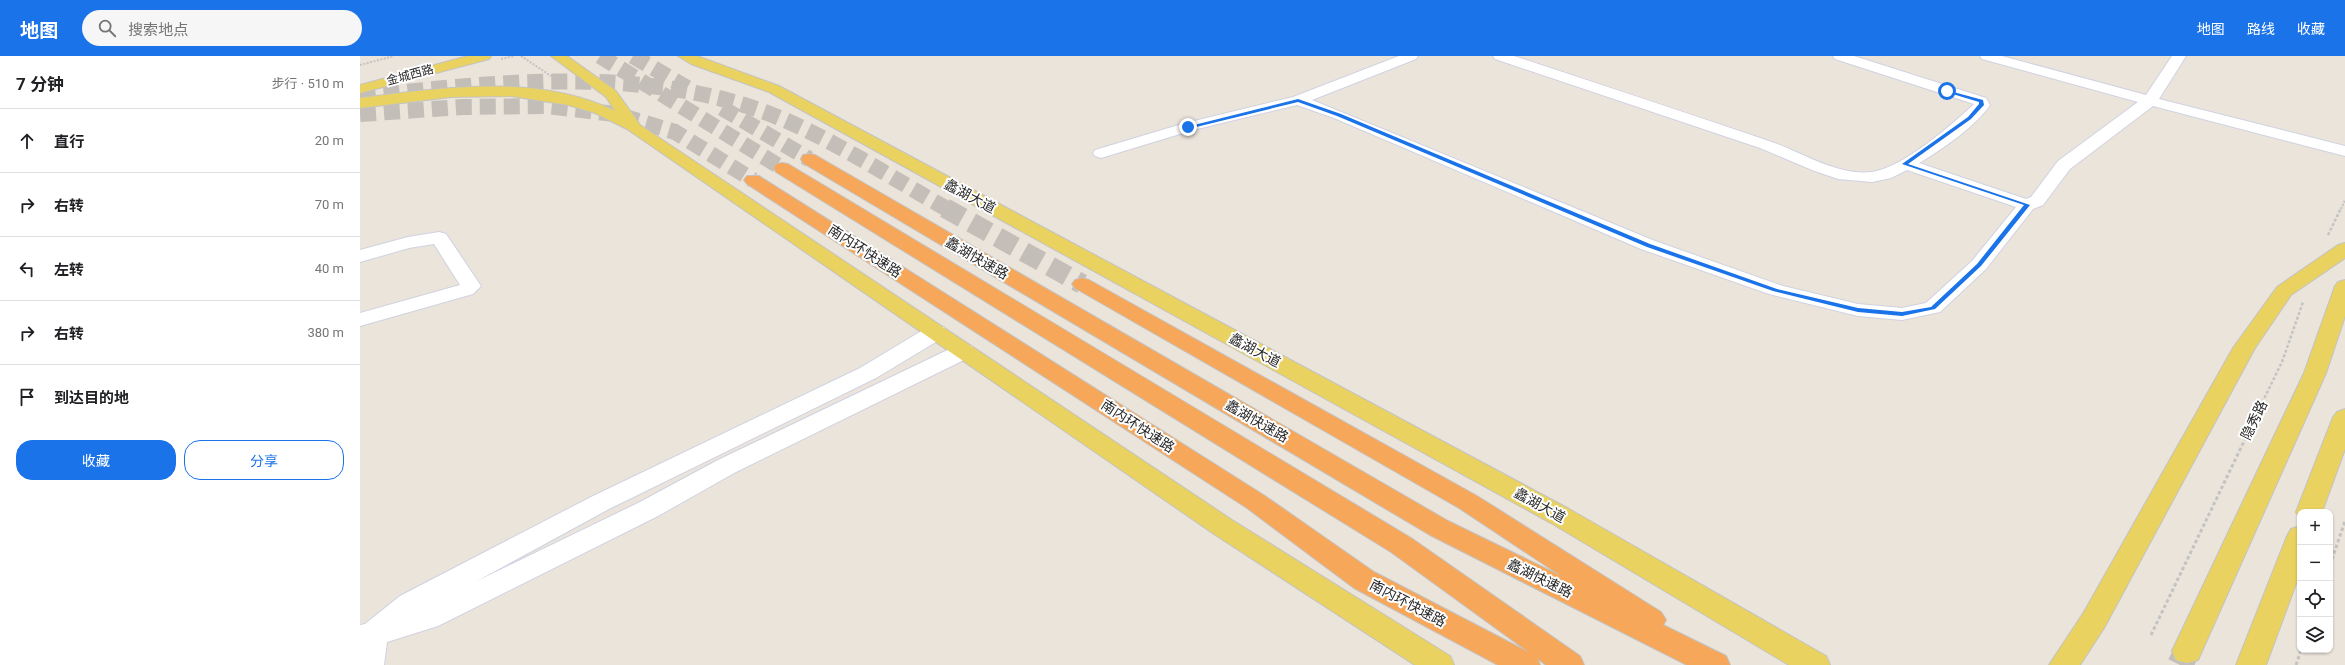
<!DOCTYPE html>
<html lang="zh">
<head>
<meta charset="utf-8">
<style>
	:root { --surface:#fff; --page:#f6f6f6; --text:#202124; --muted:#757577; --line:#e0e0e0; --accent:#1a73e8 }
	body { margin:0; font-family:Roboto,"Noto Sans SC",sans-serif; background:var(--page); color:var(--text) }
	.controls { position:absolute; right:12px; bottom:12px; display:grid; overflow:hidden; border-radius:8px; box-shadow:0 1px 3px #0004 }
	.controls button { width:36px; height:36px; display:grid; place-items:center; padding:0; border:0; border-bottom:1px solid var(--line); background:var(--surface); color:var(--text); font:20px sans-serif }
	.stop { position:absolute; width:12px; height:12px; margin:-9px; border:3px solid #1a73e8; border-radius:50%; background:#fff }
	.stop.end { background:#1a73e8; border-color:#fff; box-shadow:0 1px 4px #0008 }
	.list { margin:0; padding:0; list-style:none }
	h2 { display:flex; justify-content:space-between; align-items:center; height:52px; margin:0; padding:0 16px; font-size:17px }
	h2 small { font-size:13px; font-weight:400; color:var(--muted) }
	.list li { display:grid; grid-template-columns:26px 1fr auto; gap:12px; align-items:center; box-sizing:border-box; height:64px; padding:0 16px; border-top:1px solid var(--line) }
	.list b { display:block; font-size:15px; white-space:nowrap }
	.list em { font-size:13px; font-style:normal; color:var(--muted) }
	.actions { display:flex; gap:8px; padding:12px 16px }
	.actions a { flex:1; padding:9px 0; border:1px solid var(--accent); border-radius:16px; text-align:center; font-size:14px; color:var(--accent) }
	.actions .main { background:var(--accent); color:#fff }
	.icon { flex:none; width:22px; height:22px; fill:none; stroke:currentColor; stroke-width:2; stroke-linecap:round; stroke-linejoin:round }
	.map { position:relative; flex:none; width:1985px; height:609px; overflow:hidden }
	header { display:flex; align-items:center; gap:24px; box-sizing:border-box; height:56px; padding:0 20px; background:var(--accent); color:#fff }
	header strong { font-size:19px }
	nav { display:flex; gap:22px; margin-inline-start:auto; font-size:14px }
	.search { width:280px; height:36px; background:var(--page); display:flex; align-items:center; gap:10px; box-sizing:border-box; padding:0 14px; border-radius:22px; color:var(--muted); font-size:15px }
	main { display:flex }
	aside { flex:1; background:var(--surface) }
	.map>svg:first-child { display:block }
</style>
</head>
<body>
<header>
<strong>地图</strong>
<div class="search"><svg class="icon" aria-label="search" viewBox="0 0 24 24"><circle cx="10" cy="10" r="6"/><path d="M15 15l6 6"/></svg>搜索地点</div>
<nav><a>地图</a><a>路线</a><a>收藏</a></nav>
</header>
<main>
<aside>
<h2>7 分钟<small>步行 · 510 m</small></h2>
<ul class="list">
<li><svg class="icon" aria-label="ahead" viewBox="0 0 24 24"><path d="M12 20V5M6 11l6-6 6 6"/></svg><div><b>直行</b></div><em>20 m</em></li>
<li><svg class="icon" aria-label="right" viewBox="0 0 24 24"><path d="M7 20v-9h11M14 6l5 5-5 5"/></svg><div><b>右转</b></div><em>70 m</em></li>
<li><svg class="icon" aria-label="left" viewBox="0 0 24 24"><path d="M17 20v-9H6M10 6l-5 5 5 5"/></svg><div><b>左转</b></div><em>40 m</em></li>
<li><svg class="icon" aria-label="right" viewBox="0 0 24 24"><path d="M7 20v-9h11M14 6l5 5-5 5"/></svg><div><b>右转</b></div><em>380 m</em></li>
<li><svg class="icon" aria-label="arrive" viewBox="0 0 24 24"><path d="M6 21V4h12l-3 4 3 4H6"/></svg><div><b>到达目的地</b></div></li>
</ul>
<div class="actions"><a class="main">收藏</a><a>分享</a></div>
</aside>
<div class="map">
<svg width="1985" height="609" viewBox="0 0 1985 609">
	<rect width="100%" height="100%" fill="#eae4db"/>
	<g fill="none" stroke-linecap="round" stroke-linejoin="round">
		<path stroke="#c3beb7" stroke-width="26" stroke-dasharray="26 14" stroke-linecap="butt" d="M1820,609L1827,595"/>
		<path stroke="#c3beb7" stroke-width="16" stroke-dasharray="16 8" stroke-linecap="butt" d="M240,0L422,112
			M273,0L327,32
			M0,41C127,27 259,11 384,49C451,69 525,118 587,153
			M362,52L449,103
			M0,58L102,51L186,50L255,58L315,76L393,124"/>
		<path stroke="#c3beb7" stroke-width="20" stroke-dasharray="20 10" stroke-linecap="butt" d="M585,152L722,228"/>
		<defs>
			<path id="minor" d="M1039,0H1058L1056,3L952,44L1295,185L1423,230L1498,248L1542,252L1566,247L1612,205L1656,151L1547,114L1531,122L1512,126L1478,123L1452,114L1400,92L1135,3L1133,0H1154C1239,28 1324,56 1409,85C1442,96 1476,120 1512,116C1542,112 1592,69 1614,48L1475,3L1473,0H1494L1626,42L1630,49C1615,71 1581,94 1559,107L1666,143L1671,141L1698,105L1778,46L1622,3L1620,0H1642L1786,39L1812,0H1826L1799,43L1985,90V100L1793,50L1710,113L1683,149L1673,153L1626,213L1580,256L1542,264L1498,260L1409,238L1281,193L974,62L937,49L833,74L741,102L735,100L733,97L735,94L822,68L933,41Z
				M79,176L86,178L121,230L113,238L0,270V257L100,229L74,188L49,192L0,206V194L48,181Z
				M576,270L584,271L587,276L584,281L516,322L249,453L115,526L280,446L358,404L596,290L604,288L612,290L615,295L612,300L376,416L298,460L78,570L27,586L24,609H0V569L5,568L40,540L231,441L500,312L568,271Z"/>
			<path id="major" d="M108,0H131L129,3L0,37V29Z
				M191,0H207L256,35L280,69L872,464L1090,600L1094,609H1055L854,478L267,73L235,57L208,49L151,40L91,41L0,52V42C83,32 177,17 255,55L246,41Z
				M318,0H337L419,30L1209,453L1466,600L1470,609H1429L1191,467L409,36L331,8Z
				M1985,187V202L1931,239L1895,292L1744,572L1720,609H1689L1724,556L1873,292L1917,231L1978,189Z
				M1985,224V260L1966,317L1838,604L1827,607L1816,604L1812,595L1944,317L1975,230L1978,226Z
				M1985,353V393L1962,456H1940V463L1936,456L1973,361L1977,356Z
				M1940,470V517L1906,609H1876L1927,480L1931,473Z"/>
			<path id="highway" d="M449,98L455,99L1088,465L1203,521L1099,452L715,232L712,228L715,224L722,222L729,224L1117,440L1301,556L1306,564L1303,569L1366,600L1370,609H1327L1070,479L443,107L441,103L443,99Z
				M422,107L428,108L1051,482L1220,600L1224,609H1186L1177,602L1180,609H1138L994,532L887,452L387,128L384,124L387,120H399L905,440L1014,516L1170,597L1031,496L416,116L414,112L416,108Z"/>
		</defs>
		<use href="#minor" stroke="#d0d2e1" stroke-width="2"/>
		<use href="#major" stroke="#c3c3c3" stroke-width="2"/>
		<use href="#highway" stroke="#c3c3c3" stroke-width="2"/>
		<path stroke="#c3c3c3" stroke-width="2" stroke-dasharray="2 1.5" stroke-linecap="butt" d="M161,0L194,22
			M141,3L154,0
			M0,9L34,0
			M1981,153L1985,144"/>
		<path stroke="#c3c3c3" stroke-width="2.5" stroke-dasharray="3 2" stroke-linecap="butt" d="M1968,179L1981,152
			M1900,351L1922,306L1943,246"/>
		<path stroke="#c3c3c3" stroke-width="3" stroke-dasharray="3.5 2.5" stroke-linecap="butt" d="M1970,509L1985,465
			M1791,579L1901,350
			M1936,609L1941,594"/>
		<use href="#minor" fill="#fff" fill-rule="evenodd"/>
		<use href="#major" fill="#ead260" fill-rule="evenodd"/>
		<use href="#highway" fill="#f7a759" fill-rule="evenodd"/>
	</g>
	<path fill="#1a73e8" d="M1586,34L1623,44L1624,49L1611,63L1548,108L1670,149L1621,210L1575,253L1542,260L1498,256L1413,235L1287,191L977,60L938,46L828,73L826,71L938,43L981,58L1290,188L1417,233L1498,252L1542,256L1571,251L1617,208L1664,149L1542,108L1608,61L1619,48V46L1586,36Z"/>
	<g text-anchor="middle" stroke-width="4" stroke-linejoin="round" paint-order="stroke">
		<g font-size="12" fill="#282828" stroke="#fff">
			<text transform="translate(50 19) rotate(-15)" y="4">金城西路</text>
		</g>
		<g font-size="14" fill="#282828" stroke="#fff">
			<text transform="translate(610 140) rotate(28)" y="5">蠡湖大道</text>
			<text transform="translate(505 195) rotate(33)" y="5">南内环快速路</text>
			<text transform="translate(617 202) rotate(30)" y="5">蠡湖快速路</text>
			<text transform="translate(895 294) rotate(28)" y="5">蠡湖大道</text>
			<text transform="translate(1894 364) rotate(-64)" y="5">隐秀路</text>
			<text transform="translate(897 365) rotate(30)" y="5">蠡湖快速路</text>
			<text transform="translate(778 370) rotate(33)" y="5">南内环快速路</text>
			<text transform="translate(1180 449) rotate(29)" y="5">蠡湖大道</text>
			<text transform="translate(1180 522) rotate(26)" y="5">蠡湖快速路</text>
			<text transform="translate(1048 547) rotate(28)" y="5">南内环快速路</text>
		</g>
	</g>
</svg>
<div class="controls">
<button>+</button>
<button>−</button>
<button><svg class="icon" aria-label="locate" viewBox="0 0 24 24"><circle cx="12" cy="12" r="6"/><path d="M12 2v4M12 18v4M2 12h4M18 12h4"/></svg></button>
<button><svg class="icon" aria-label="layers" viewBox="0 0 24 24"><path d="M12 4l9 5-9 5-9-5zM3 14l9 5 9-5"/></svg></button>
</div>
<div class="stop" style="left:1587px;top:35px"></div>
<div class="stop end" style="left:828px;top:71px"></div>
</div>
</main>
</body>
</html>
